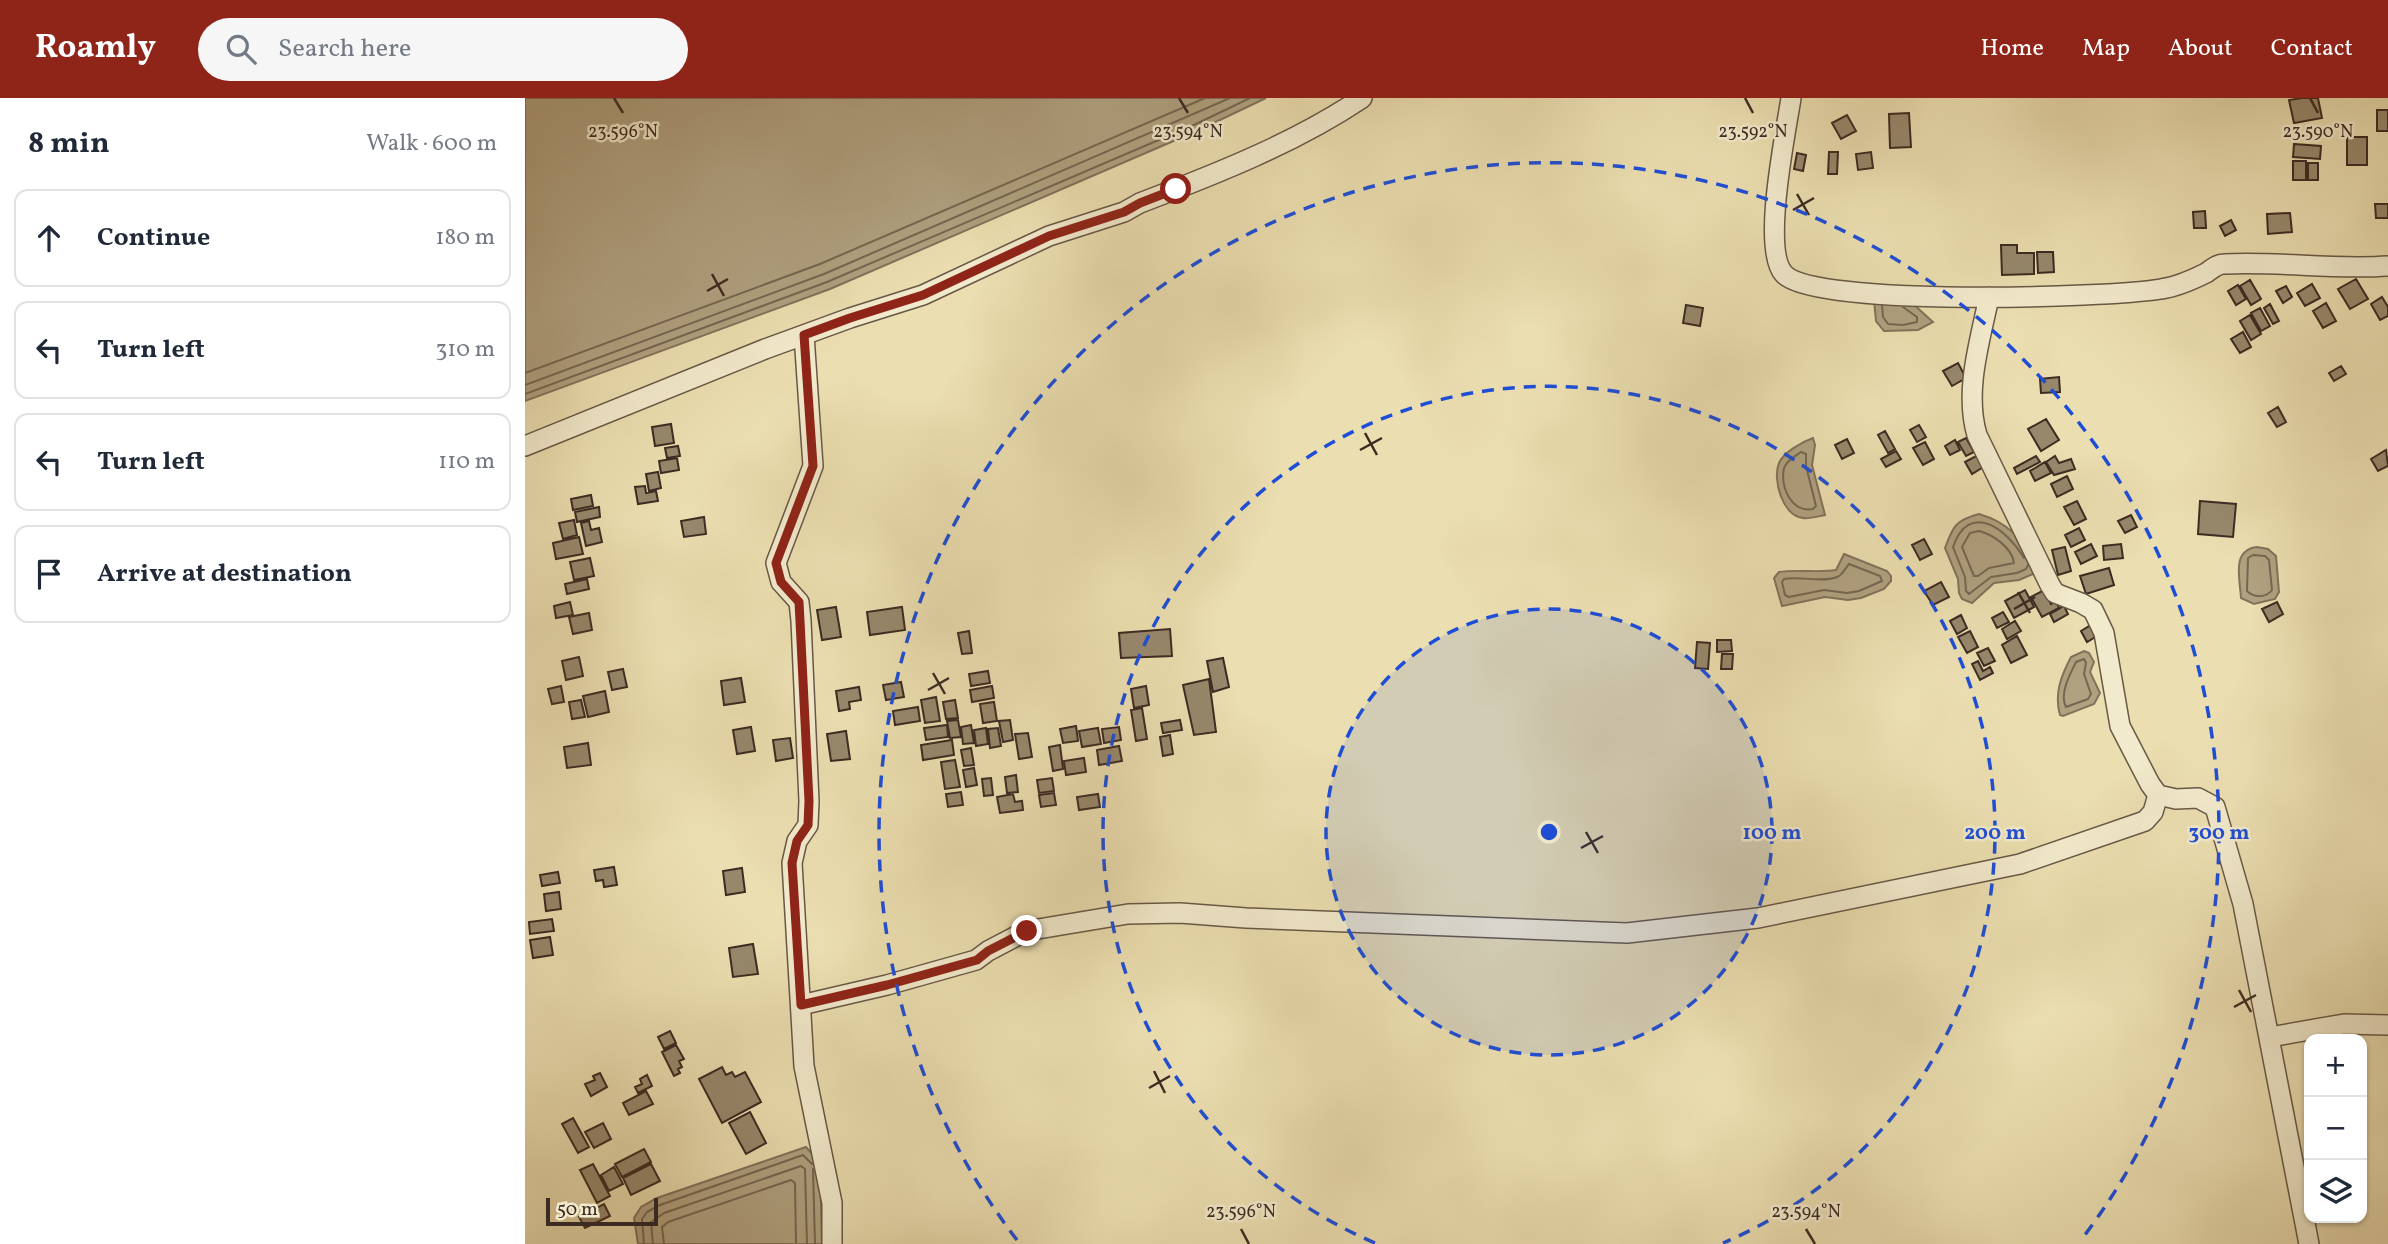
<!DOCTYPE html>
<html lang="en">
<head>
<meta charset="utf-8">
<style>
	:root { --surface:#fff; --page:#f6f6f7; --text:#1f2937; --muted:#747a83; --line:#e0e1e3; --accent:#8f2418 }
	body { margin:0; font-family:Vollkorn,serif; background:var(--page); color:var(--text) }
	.controls { position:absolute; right:21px; bottom:21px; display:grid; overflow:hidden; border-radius:14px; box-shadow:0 2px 5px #0004 }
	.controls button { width:63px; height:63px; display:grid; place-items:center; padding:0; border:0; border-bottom:2px solid var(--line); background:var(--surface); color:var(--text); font:35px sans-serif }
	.scale { position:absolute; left:21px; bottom:18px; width:112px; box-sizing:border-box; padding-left:7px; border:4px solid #3d2b22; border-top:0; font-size:19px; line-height:24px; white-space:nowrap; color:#3d2b22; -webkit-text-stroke:5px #f2eacc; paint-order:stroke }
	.stop { position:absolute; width:21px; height:21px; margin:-16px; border:5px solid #8f2418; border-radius:50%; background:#fff }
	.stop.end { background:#8f2418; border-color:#fff; box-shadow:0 2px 7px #0008 }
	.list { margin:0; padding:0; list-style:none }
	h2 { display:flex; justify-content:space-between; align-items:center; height:91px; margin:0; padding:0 28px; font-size:30px }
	h2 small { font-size:23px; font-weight:400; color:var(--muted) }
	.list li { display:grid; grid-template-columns:46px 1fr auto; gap:21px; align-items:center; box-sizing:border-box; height:98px; margin:0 14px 14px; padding:0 14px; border:2px solid var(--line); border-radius:14px }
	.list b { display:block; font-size:26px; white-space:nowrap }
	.list em { font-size:23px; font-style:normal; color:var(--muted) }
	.icon { flex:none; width:38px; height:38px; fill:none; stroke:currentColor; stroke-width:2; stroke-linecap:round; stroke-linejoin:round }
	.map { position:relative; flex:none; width:1863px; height:1146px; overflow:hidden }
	header { display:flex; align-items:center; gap:42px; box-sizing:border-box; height:98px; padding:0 35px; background:var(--accent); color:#fff }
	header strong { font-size:33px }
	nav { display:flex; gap:38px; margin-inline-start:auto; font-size:24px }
	.search { width:490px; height:63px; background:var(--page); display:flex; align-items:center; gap:18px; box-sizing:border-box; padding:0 24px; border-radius:38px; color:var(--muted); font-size:26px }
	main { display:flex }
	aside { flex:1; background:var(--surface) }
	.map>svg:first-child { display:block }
</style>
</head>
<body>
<header>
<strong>Roamly</strong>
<div class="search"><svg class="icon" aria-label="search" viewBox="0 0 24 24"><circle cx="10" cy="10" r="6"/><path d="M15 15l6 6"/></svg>Search here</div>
<nav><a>Home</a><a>Map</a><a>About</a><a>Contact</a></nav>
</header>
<main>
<aside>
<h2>8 min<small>Walk · 600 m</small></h2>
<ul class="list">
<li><svg class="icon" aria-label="ahead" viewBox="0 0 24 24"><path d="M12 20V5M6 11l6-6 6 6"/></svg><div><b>Continue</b></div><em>180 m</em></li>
<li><svg class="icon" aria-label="left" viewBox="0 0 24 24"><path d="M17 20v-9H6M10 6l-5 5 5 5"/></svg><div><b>Turn left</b></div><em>310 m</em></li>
<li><svg class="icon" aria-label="left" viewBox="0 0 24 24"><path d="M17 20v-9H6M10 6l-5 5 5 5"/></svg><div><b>Turn left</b></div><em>110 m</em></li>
<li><svg class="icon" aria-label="arrive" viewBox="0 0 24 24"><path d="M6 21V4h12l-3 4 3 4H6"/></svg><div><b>Arrive at destination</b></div></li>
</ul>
</aside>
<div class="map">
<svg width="1863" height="1146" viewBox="0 0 1863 1146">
	<rect width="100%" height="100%" fill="#ebdeb0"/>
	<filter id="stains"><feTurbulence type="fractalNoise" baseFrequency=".00286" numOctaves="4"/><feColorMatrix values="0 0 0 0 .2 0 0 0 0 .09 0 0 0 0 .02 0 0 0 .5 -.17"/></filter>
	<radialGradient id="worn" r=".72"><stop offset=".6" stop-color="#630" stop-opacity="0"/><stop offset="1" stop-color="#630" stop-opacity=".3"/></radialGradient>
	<path fill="#b0a180" stroke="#82725a" stroke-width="2" d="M0,0H741L674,32L305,191L0,303Z
		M1349,202L1386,204L1408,224L1393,232L1359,233L1351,223Z
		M1288,340L1290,347L1287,367L1300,417C1294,418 1285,421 1278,420C1258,418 1247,382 1254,365C1259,354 1277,344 1288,340Z
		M1454,416C1484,425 1496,440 1510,466L1508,476L1494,482L1469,485L1447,505L1437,501L1434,495L1433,481L1420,450C1428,428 1431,422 1454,416Z
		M1732,449L1743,451L1751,458L1754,494L1750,501L1729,506L1716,500C1715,481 1706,452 1732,449Z
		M1319,456L1362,473L1366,478V483L1359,491L1336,500L1323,502L1300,499L1257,508L1249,480L1254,474C1273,471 1292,475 1311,472Z
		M1559,553L1564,555L1569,564L1565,574L1575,595L1569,606L1538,618L1535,617C1529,596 1536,578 1546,559Z
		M281,1049L295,1065L297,1146H113L109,1120L116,1109L132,1100Z"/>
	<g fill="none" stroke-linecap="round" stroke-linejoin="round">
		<path stroke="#766651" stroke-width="2" d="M1357,207L1358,219L1363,226L1378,227L1392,224V219L1378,209
			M0,275L295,166L680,0
			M0,287L299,176L705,0
			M0,296L302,184L671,26L725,0
			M1276,354L1281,356V368L1291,408L1288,411C1267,415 1255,390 1259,370C1261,363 1270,358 1276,354Z
			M1454,433C1469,437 1487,450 1489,465L1464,470L1453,478H1449L1437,449L1445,435Z
			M1728,457L1740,458L1744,462L1747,492C1741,500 1729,500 1722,493L1723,460Z
			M1499,460C1482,431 1444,402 1428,449L1440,479L1441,493L1444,496L1466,479L1492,475L1501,471L1503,467
			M1324,466L1355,478L1357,483L1334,493L1322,495L1299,492L1264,499L1260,497L1257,484L1259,481C1276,478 1298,485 1312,479C1318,477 1320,470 1324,466Z
			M1559,561L1561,565L1559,576L1566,596L1563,601L1541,609C1534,596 1545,576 1551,564Z
			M288,1071L290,1146
			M119,1146L117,1121L122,1114L135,1107L278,1057L287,1066
			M128,1146L126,1124L139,1115L276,1068L280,1071L282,1146
			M139,1146L137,1129L143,1124L266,1082L270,1085L271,1146"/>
	</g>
	<path fill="#97886c" stroke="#3d2b22" stroke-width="2" d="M1777,0H1793L1797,20L1769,25L1764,2Z
		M1852,12H1863V33H1852Z
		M1384,15L1386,49L1365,50L1364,16Z
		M1322,17L1331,33L1316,41L1307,25Z
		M1822,39H1842V67H1822Z
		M1769,46L1796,48L1795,61L1768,59Z
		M1304,54H1313L1312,76H1303Z
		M1346,54L1348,70L1333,72L1331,56Z
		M1272,55L1281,57L1278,73L1269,71Z
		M1768,63H1781V82H1768Z
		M1783,65H1793V82H1783Z
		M1850,106H1863V120H1851Z
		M1680,113L1681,130H1669L1668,114Z
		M1765,115L1767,134L1743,136L1742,116Z
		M1706,122L1711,132L1700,138L1695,128Z
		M1476,147H1492V155H1509V176L1477,177Z
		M1512,154H1528L1529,174L1513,175Z
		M1831,181L1843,201L1825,211L1813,191Z
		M1725,182L1736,201L1726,207L1715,188Z
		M1787,186L1795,200L1780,208L1772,195Z
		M1713,187L1721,201L1711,207L1703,193Z
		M1761,188L1767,199L1758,205L1751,193Z
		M1857,199L1863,209V218L1855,222L1846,206Z
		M1801,205L1811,223L1798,230L1788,213Z
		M1745,206L1754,223L1748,226L1739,210Z
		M1161,207L1178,210L1175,228L1158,225Z
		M1735,210L1745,228L1736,233L1726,215Z
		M1725,217L1736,236L1726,242L1715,223Z
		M1718,234L1726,249L1715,255L1706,241Z
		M1433,265L1441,280L1427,288L1418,273Z
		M1816,268L1821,276L1809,283L1804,275Z
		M1534,279L1535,294L1516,295L1515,281Z
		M1753,309L1761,324L1752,329L1743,315Z
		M1521,321L1534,342L1516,353L1503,331Z
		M146,326L149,345L130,348L127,329Z
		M1394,327L1401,339L1392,344L1385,332Z
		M1360,333L1370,351L1363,355L1353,337Z
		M1441,340L1449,354L1441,358L1433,344Z
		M1322,341L1329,355L1317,361L1310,347Z
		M1430,342L1435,352L1425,357L1420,348Z
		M1400,344L1409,361L1398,367L1388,350Z
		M153,348L155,358L142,360L140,350Z
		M1861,352L1863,368L1853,373L1846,361Z
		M1371,353L1376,361L1361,369L1356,361Z
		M1453,357L1460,368L1447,376L1440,364Z
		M1511,358L1515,364L1492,376L1489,370Z
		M1530,358L1534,365L1546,361L1550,371L1529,377L1521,364Z
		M152,360L154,372L136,375L134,363Z
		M1520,364L1526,375L1510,383L1505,373Z
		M133,374L136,390L124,393L121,376Z
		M1542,378L1548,391L1532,399L1526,386Z
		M120,388L121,395L131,393L133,403L113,406L110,389Z
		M66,397L68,408L48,412L46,401Z
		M1552,403L1561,421L1549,427L1539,409Z
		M1675,403L1711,406L1708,439L1673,436Z
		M74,409L75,419L52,424L50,414Z
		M1606,417L1612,429L1600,435L1593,423Z
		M179,419L181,436L159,439L156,423Z
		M49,422L52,437L38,441L34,425Z
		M64,423L66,432L74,430L77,444L61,448L56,425Z
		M1554,430L1560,442L1546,449L1540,437Z
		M54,439L58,456L31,461L28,445Z
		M1399,441L1407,456L1395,462L1387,447Z
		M1566,446L1572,458L1556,466L1550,454Z
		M1596,446L1598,460L1579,462L1578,448Z
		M1540,449L1546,473L1533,477L1527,452Z
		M65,460L69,478L49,482L45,464Z
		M1584,470L1589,487L1561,496L1555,478Z
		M62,481L64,491L42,496L40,486Z
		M1416,484L1424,499L1408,507L1399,493Z
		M1500,492L1509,509L1489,520L1480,503Z
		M1519,492L1526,506L1531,503L1534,510L1517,519L1506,499Z
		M45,504L48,517L31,520L29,508Z
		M1752,504L1758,516L1744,524L1737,511Z
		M1539,508L1543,516L1529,524L1525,516Z
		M311,509L316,539L297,542L292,512Z
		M377,509L380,532L345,537L342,514Z
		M1478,514L1484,524L1472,530L1467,520Z
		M64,515L67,532L48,536L44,519Z
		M1436,517L1442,530L1432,536L1425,523Z
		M1490,523L1496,533L1482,541L1477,531Z
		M1566,527L1572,538L1562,544L1556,533Z
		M645,531L647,558L596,560L594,535Z
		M444,533L447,555L437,556L433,535Z
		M1445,533L1453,549L1442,555L1433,539Z
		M1492,538L1502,557L1486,565L1477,547Z
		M1192,542H1206L1207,553L1192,554Z
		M1172,544L1185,545L1183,571L1170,570Z
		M1463,550L1470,563L1459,568L1452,555Z
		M1197,556H1208L1207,571H1196Z
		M54,559L58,578L41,582L37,563Z
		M698,560L704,589L688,594L682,563Z
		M1453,563L1458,573L1465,569L1468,575L1455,582L1447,566Z
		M98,571L102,589L87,592L83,574Z
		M463,573L465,585L446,588L444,576Z
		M216,580L220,604L199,607L196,583Z
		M684,581L691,634L669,637L658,587Z
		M376,584L379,599L361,602L358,587Z
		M36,588L39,604L27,606L23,591Z
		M467,588L469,600L447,604L445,592Z
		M621,588L624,607L609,610L606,591Z
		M334,589L336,602L324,604L325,611L314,613L311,593Z
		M80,593L84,614L63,619L58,598Z
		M411,599L415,623L400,625L396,602Z
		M56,602L60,619L47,621L44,604Z
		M430,602L433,620L421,621L418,604Z
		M469,604L472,623L458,625L455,606Z
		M393,609L395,623L370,627L368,613Z
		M617,610L622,641L611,643L606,612Z
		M433,622L436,639L425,640L422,623Z
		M485,622L488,642L478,644L474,623Z
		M655,622L657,632L638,635L636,625Z
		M422,627L423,639L401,642L399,630Z
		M446,627L449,645L438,646L436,629Z
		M551,628L553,643L538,645L535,631Z
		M226,629L230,653L212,656L208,632Z
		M594,629L596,642L579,645L577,631Z
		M461,630L463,646L451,648L449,632Z
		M473,630L476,648L465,650L463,631Z
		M573,630L576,646L557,649L554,633Z
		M321,633L325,661L306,663L302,636Z
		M503,635L507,659L494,661L490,636Z
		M645,637L648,656L638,658L635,639Z
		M265,640L268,660L251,663L248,642Z
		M427,642L429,657L398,662L396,647Z
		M63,645L66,667L42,670L39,649Z
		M535,647L538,671L528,673L524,649Z
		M594,648L597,663L574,667L572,652Z
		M446,650L449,667L439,668L436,652Z
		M559,660L561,674L541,677L539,663Z
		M430,662L435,689L420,691L416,664Z
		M449,670L452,687L441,689L438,672Z
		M491,677L493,694L482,695L480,679Z
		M466,680L468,697L459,698L457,681Z
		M527,680L529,693L514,695L512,682Z
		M436,694L438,707L423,709L421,696Z
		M529,695L531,707L516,709L514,697Z
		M488,696L490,704L497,703L498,712L475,715L472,699Z
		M573,696L575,709L554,712L552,699Z
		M89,769L92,787L79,789L78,782L71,783L69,772Z
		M217,770L220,794L201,797L198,773Z
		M33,774L35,785L17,788L15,777Z
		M34,794L36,811L21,813L19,796Z
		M27,821L29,833L5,836L4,824Z
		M25,839L28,857L8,860L5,842Z
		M228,846L233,876L208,879L204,850Z
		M145,933L151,945L139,951L133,939Z
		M151,947L159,961L154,963L157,969L153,971L155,975L149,978L137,954Z
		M197,969L201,977L207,974L210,979L220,974L236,1004L197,1025L174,981Z
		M75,975L82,989L66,998L60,986L70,982L68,978Z
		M122,977L127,988L113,995L110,989L117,986L115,981Z
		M121,993L128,1006L104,1017L98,1005Z
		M225,1014L241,1045L221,1056L204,1025Z
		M48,1020L64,1049L53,1055L37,1026Z
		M78,1025L86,1041L69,1050L60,1034Z
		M119,1051L126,1064L97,1079L90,1066Z
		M68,1066L85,1098L72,1105L55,1072Z
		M126,1066L135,1083L106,1097L98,1080Z
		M89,1069L98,1086L84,1093L76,1077Z
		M79,1106L85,1118L60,1130L54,1119Z"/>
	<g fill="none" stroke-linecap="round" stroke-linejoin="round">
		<defs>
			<path id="minor" d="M1266,0C1261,34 1236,152 1259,176C1290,209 1582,200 1636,191C1651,189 1667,182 1681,175C1687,171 1692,166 1699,166C1754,163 1808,172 1863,168
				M1464,199C1455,243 1439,293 1452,337L1525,487L1530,495L1556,505L1568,512L1579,535L1595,628L1625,686L1633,697L1651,701L1673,700L1690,709L1718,806L1784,1146
				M279,237L288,368L251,465L256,484L274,504L276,523L284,703L283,727L272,743L267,765L279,968L307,1105V1146
				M0,348L240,251L325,220L398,197L524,138L599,114L615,105C691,76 770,45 837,0
				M276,907L362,887L451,862L463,853L501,833L603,816L655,815L721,820L1102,835L1233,820L1495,766L1620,723L1628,714L1633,697
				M1745,939L1819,926L1863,927"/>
		</defs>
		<use href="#minor" stroke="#685846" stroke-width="22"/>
		<use href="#minor" stroke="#f2eacc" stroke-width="19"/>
	</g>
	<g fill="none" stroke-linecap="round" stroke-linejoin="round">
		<path stroke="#8f2418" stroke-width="9" d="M502,833L463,853L452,862L362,887L276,907L267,765L272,743L283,727L284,703L275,523L274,504L256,484L251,465L288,368L279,237L325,220L398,197L524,138L599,114L615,105L651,91"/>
	</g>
	<path fill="none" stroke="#3d2b22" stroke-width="2.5" d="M89,0L98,15M654,0L663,15M1220,0L1228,15M1785,0L1793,15M1272,96L1284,117M1268,112L1289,100M187,176L199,198M182,193L203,181M840,335L852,357M835,352L857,340M1493,494L1505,515M1489,511L1510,499M408,575L420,596M403,592L424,580M1061,734L1073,755M1056,750L1078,738M1714,892L1726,914M1709,909L1731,897M629,973L640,995M624,990L645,978M716,1131L724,1146M1281,1131L1290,1146"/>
	<circle cx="1024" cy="734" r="223" fill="#1d4ed8" fill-opacity=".12"/>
	<g fill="none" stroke="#1d4ed8" stroke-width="3.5" stroke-dasharray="12 9">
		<circle cx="1024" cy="734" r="223"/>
		<path d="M850 1145A446 446 0 1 1 1198 1145"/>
		<path d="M492 1142A670 670 0 1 1 1556 1142"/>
	</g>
	<g font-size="18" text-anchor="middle" fill="#3d2b22" stroke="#f2eacc" stroke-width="5" stroke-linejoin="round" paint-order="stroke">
		<text x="98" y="39">23.596°N</text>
		<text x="663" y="39">23.594°N</text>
		<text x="1228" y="39">23.592°N</text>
		<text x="1793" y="39">23.590°N</text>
		<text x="716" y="1119">23.596°N</text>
		<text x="1281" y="1119">23.594°N</text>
	</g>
	<circle cx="1024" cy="734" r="10" fill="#1d4ed8" stroke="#f2eacc" stroke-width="3.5"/>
	<g font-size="21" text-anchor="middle" font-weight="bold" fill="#1d4ed8" stroke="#f2eacc" stroke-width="5" stroke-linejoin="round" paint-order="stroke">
		<text x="1247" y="741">100 m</text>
		<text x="1470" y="741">200 m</text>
		<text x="1694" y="741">300 m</text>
	</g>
	<rect width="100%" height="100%" filter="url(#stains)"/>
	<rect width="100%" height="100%" fill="url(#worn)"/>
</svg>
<div class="controls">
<button>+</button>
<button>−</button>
<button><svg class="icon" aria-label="layers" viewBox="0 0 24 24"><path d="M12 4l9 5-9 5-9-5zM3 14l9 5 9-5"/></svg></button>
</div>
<div class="scale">50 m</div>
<div class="stop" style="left:651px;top:91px"></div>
<div class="stop end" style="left:502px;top:833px"></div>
</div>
</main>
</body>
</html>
